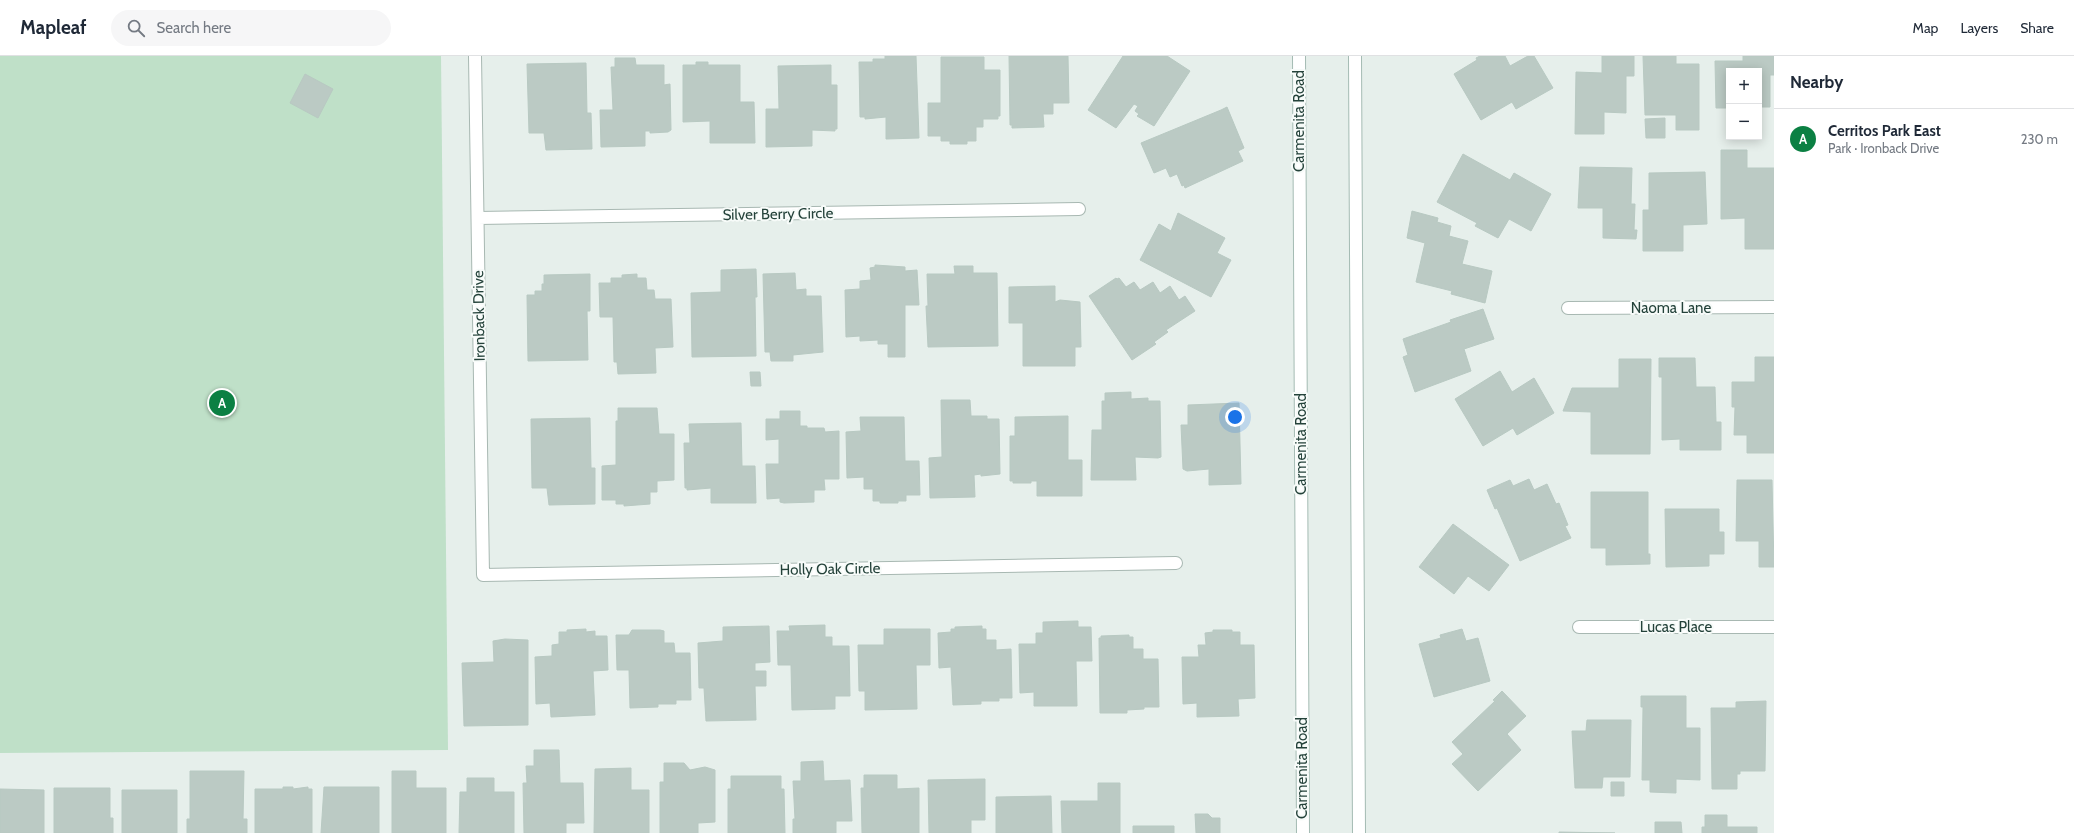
<!DOCTYPE html>
<html lang="en">
<head>
<meta charset="utf-8">
<style>
	:root { --surface:#fff; --page:#f6f6f7; --text:#1f2937; --muted:#747a83; --line:#e0e1e3; --accent:#0b8043 }
	body { margin:0; font-family:Cabin,sans-serif; background:var(--page); color:var(--text) }
	.controls { position:absolute; right:12px; top:12px; display:grid; overflow:hidden; border-radius:0px; box-shadow:0 2px 10px #0003 }
	.controls button { width:36px; height:36px; display:grid; place-items:center; padding:0; border:0; border-bottom:1px solid var(--line); background:var(--surface); color:var(--text); font:20px sans-serif }
	.you { position:absolute; left:1235px; top:361px; width:14px; height:14px; margin:-10px; border:3px solid #fff; border-radius:50%; background:#1a73e8; box-shadow:0 0 0 6px #1a73e833 }
	.badge { display:grid; place-items:center; width:26px; height:26px; border-radius:50%; background:var(--accent); color:#fff; font-size:13px; font-weight:700 }
	.pin { position:absolute; translate:-50% -50%; border:2px solid #fff; box-shadow:0 1px 4px #0006 }
	.list { margin:0; padding:0; list-style:none }
	h2 { display:flex; justify-content:space-between; align-items:center; height:52px; margin:0; padding:0 16px; font-size:17px }
	h2 small { font-size:13px; font-weight:400; color:var(--muted) }
	.list li { display:grid; grid-template-columns:26px 1fr auto; gap:12px; align-items:center; box-sizing:border-box; height:60px; padding:0 16px; border-top:1px solid var(--line) }
	.list b { display:block; font-size:15px; white-space:nowrap }
	.list p { margin:0; font-size:13px; white-space:nowrap; color:var(--muted) }
	.list em { font-size:13px; font-style:normal; color:var(--muted) }
	.icon { flex:none; width:22px; height:22px; fill:none; stroke:currentColor; stroke-width:2; stroke-linecap:round; stroke-linejoin:round }
	.map { position:relative; flex:none; width:1774px; height:777px; overflow:hidden }
	header { display:flex; align-items:center; gap:24px; box-sizing:border-box; height:56px; padding:0 20px; background:var(--surface); border-bottom:1px solid var(--line) }
	header strong { font-size:19px }
	nav { display:flex; gap:22px; margin-inline-start:auto; font-size:14px }
	.search { width:280px; height:36px; background:var(--page); display:flex; align-items:center; gap:10px; box-sizing:border-box; padding:0 14px; border-radius:22px; color:var(--muted); font-size:15px }
	main { display:flex }
	aside { flex:1; background:var(--surface) }
	.map>svg:first-child { display:block }
</style>
</head>
<body>
<header>
<strong>Mapleaf</strong>
<div class="search"><svg class="icon" aria-label="search" viewBox="0 0 24 24"><circle cx="10" cy="10" r="6"/><path d="M15 15l6 6"/></svg>Search here</div>
<nav><a>Map</a><a>Layers</a><a>Share</a></nav>
</header>
<main>
<div class="map">
<svg width="1774" height="777" viewBox="0 0 1774 777">
	<rect width="100%" height="100%" fill="#e6efeb"/>
	<path fill="#bfe0c8" d="M0,0H441L448,694L0,697Z"/>
	<path fill="#bbcac4" stroke="#b8c9c2" d="M885,0H916L919,82L886,83V61L865,63V61H860L859,6H873V3H885Z
		M1009,0H1068L1069,47H1053V58H1043L1044,71L1012,72V69H1010Z
		M1123,0H1167L1190,15L1154,70L1137,60L1139,58L1135,55L1138,50L1134,48L1116,72L1088,54Z
		M1480,0H1505L1510,10L1528,0H1534L1553,32L1516,53L1512,46L1481,64L1454,18L1477,4L1476,2Z
		M1602,0H1634V20H1626V57L1604,56V78H1575L1576,16L1602,17Z
		M1643,0H1676V8H1699V74H1676V59H1645Z
		M1743,0H1774V19H1770V51H1759V15H1729V52H1716L1715,5H1743Z
		M941,1H984V14H1000V60H998V63H983V71H976V85H967V88H950V85H941V80H928V47H941Z
		M615,2H635L636,9H664V29L670,28L671,74L668,76L650,77V75H645V90L601,91L600,54H613L611,11H615Z
		M696,6H708V9H740V46H754L755,87H710V65L683,66V9H696Z
		M586,7L587,57H591L592,93L546,94L544,77H529L527,8Z
		M831,9V29H837V73H835V75L812,74V90L766,91V53H779L778,10Z
		M305,18L333,33L318,62L290,47Z
		M1227,51L1244,92L1238,95L1243,105L1185,132L1184,129L1182,130L1177,118L1170,121L1166,112L1154,117L1141,87L1221,54Z
		M1665,62V82H1646L1645,63Z
		M1721,94H1747V112H1774V193H1745V162L1721,163Z
		M1463,98L1510,124L1514,117L1551,138L1531,175L1509,163L1498,182L1475,170L1477,167L1437,146Z
		M1580,111L1632,112L1631,148H1635L1634,174H1637L1636,183L1603,182V152H1578Z
		M1705,116L1707,168L1683,169V195H1643V154H1649V117Z
		M1412,155L1438,162L1437,166L1451,170L1449,180L1468,185L1462,208L1492,215L1485,247L1451,238L1452,235L1416,226L1425,187L1407,182Z
		M1178,157L1225,182L1217,197L1231,204L1211,241L1140,204L1159,168L1171,175Z
		M875,209L905,211V215L917,214L919,249H905V301H888V288H878V284L860,285V280L846,281L845,234L860,233V225L871,224L870,212L875,211Z
		M954,210H973V217H997L998,290L928,291L926,250H928L927,218H955Z
		M756,213L757,241H755L756,300L692,301L691,237L721,236V214Z
		M795,217L796,234L806,233V240H821L823,296L793,299V305H771L770,296H765L763,218Z
		M590,218V255H587L588,304L528,305L527,239H535V235H542V228H544V219Z
		M637,218V222H646L647,234H654L655,243H671L673,291L655,292L656,317L618,318L617,306H614L613,261H600L599,227H611V222H622V219Z
		M1116,222L1117,223L1119,222L1126,231L1134,226L1140,234L1153,226L1160,237L1170,230L1179,244L1185,240L1195,255L1166,274L1168,276L1154,286L1156,288L1132,304L1089,240Z
		M1055,230V246L1060,244L1080,246L1081,291H1075V310H1023V267H1009V231Z
		M1483,253L1494,283L1464,293L1471,315L1415,336L1403,301L1408,299L1403,283L1451,266L1450,264Z
		M1755,301H1774V397H1747V379H1734L1735,351H1732V326H1755Z
		M1659,302H1695L1696,331H1715L1716,366H1721V394H1680V383L1662,384V321H1659Z
		M1619,303H1651L1650,398H1591V356L1563,355L1572,332H1619Z
		M1500,315L1512,336L1534,322L1554,357L1517,379L1513,372L1483,390L1455,343Z
		M750,316H760L761,330H751Z
		M1131,336V343L1148,342V345H1160L1161,401L1158,402L1135,401L1136,424H1091L1092,374H1102V345H1105V337Z
		M941,344H970L971,360H987V363H999L1000,418L981,420V418L974,419L975,441L930,442L929,402L942,401Z
		M1239,347L1241,428L1209,429V413L1187,415L1183,413L1181,369H1188V349Z
		M618,352H657L659,378H674V424L657,425V436H650V448L624,450V448H616V444H602V410L616,409V365H618Z
		M780,355H800V370H807V372H824L825,376L839,375V423H824L825,434H814V446L784,447L780,446V442L767,443L766,408H779V383L766,384V363H780Z
		M1068,360V404H1082V440H1037V425H1031V427H1013V425H1010V380H1015V361Z
		M860,361H904L905,405H919L920,439H906V445H898V447H880V445H873V433H864V421L847,422L846,376L861,375Z
		M590,362L591,412H595V448L549,449L547,432H532L531,363Z
		M741,367L742,410H755L756,447H711V432L687,434V432H685L684,387H690L689,368Z
		M1529,423L1534,434L1547,428L1556,448L1559,447L1568,469L1565,470L1571,482L1520,505L1497,452L1495,453L1487,434L1510,424L1513,430Z
		M1737,424H1772L1774,511H1759V485H1736Z
		M1591,436H1648V498H1650V508L1606,509V492H1591Z
		M1665,453H1719V476H1724V498H1709V510L1666,511Z
		M1453,468L1509,509L1489,535L1468,520L1454,538L1419,511Z
		M1078,565V571H1091L1092,605H1076L1077,650H1034V636L1020,637L1019,588H1036V577H1043V566Z
		M825,569V581H832V590H849L850,640H835V653L792,654L791,609H778L777,575H790L789,570Z
		M769,570L770,606L755,607V615H766V630H755L756,664L706,665L704,632H699L698,587L723,585V571Z
		M982,570V573H986V584H996V594L1011,593L1012,642H999V645H981V648L953,649L951,611L939,612L938,577L951,576V573H955V571Z
		M586,573V576L595,575V580H607L608,614L593,615L595,659L551,661L550,647L536,648L535,601L552,600V589L559,588V576H567V574Z
		M884,573H930V609H916L917,653L865,654V635H859L858,589H884Z
		M1462,573L1466,585L1478,582L1490,625L1434,641L1419,588L1441,582L1440,579Z
		M632,574H660L664,575V587H674L675,597H690L691,644H676V648H658V651L630,652L629,614H617L616,579H629Z
		M1213,574H1232V576H1240V589H1254L1255,642L1238,643L1239,660L1197,661V647L1183,648L1182,601H1199L1198,589H1206L1205,577L1213,576Z
		M1129,579V581H1133V593H1143V603H1158L1159,651H1144V653L1127,654V657H1100L1099,582H1101V580Z
		M505,583L528,584V669L464,670L462,607L494,606L493,585Z
		M1502,635L1526,660L1507,678L1521,694L1478,735L1452,708L1463,698L1452,686L1495,645L1493,644Z
		M1641,640H1686V672H1700V724L1676,723V737L1650,736V724H1642L1643,651H1641Z
		M1766,645L1765,715H1740V718H1737V733H1712L1711,652H1736V646Z
		M1587,664H1631L1630,721H1603L1602,732H1575L1572,675H1586Z
		M534,694H559L560,727H583L584,767H566V777H524L523,727H527L526,710H534Z
		M823,705L824,725L850,724L852,765H836V777H793V763H795L793,725H801V706Z
		M664,707H684L690,714L705,711L715,714V766L698,767V777H660V726H664Z
		M631,712V734H649V777H594L595,713Z
		M190,715H244L243,763H247V777H187V763H190Z
		M392,715H416V732H446V777H392Z
		M864,719H897V733L919,732V777H862L861,732H864Z
		M731,720H781V733H784L785,777H728V733H731Z
		M467,722H494V736H514V777H459L460,736H467Z
		M985,723V764H971V777H929L928,724Z
		M1611,726H1624V740H1611Z
		M1098,727H1120V777H1062L1061,745H1098Z
		M283,731H293V733L308,731V733H312V777H255V733H283Z
		M324,731H379V777H321Z
		M54,732H110V762H113V777H54Z
		M0,733L44,734V777H0Z
		M122,734H177V777H122Z
		M1051,740L1052,777H996V741Z
		M1195,758H1208L1212,762H1220V777H1196Z
		M1705,759H1727V771H1757V777H1702V771H1705Z
		M1655,766H1681L1682,777H1655Z
		M1133,770H1174V777H1133Z
		M1559,776L1615,777H1559Z"/>
	<g fill="none" stroke-linecap="round" stroke-linejoin="round">
		<defs>
			<path id="street" d="M475,0L483,519L1176,507
				M478,162L1079,153
				M1568,252L1774,251
				M1579,571H1774"/>
			<path id="secondary" d="M1299,0L1303,777
				M1355,0L1359,777"/>
		</defs>
		<use href="#street" stroke="#a8b8b2" stroke-width="14"/>
		<use href="#secondary" stroke="#a4bbb3" stroke-width="14"/>
		<use href="#street" stroke="#fff" stroke-width="12"/>
		<use href="#secondary" stroke="#fff" stroke-width="12"/>
	</g>
	<g text-anchor="middle" stroke-width="4" stroke-linejoin="round" paint-order="stroke">
		<g font-size="15" fill="#24423a" stroke="#f7fbf9">
			<text transform="translate(1299 65) rotate(-90)" y="5">Carmenita Road</text>
			<text transform="translate(778 158) rotate(-1)" y="5">Silver Berry Circle</text>
			<text x="1671" y="257">Naoma Lane</text>
			<text transform="translate(479 260) rotate(-91)" y="5">Ironback Drive</text>
			<text transform="translate(1301 388) rotate(-90)" y="5">Carmenita Road</text>
			<text transform="translate(830 513) rotate(-1)" y="5">Holly Oak Circle</text>
			<text x="1676" y="576">Lucas Place</text>
			<text transform="translate(1302 712) rotate(-90)" y="5">Carmenita Road</text>
		</g>
	</g>
</svg>
<div class="controls">
<button>+</button>
<button>−</button>
</div>
<div class="you"></div>
<div class="pin badge" style="left:222px;top:347px">A</div>
</div>
<aside>
<h2>Nearby<small></small></h2>
<ul class="list">
<li><span class="badge">A</span><div><b>Cerritos Park East</b><p>Park · Ironback Drive</p></div><em>230 m</em></li>
</ul>
</aside>
</main>
</body>
</html>
